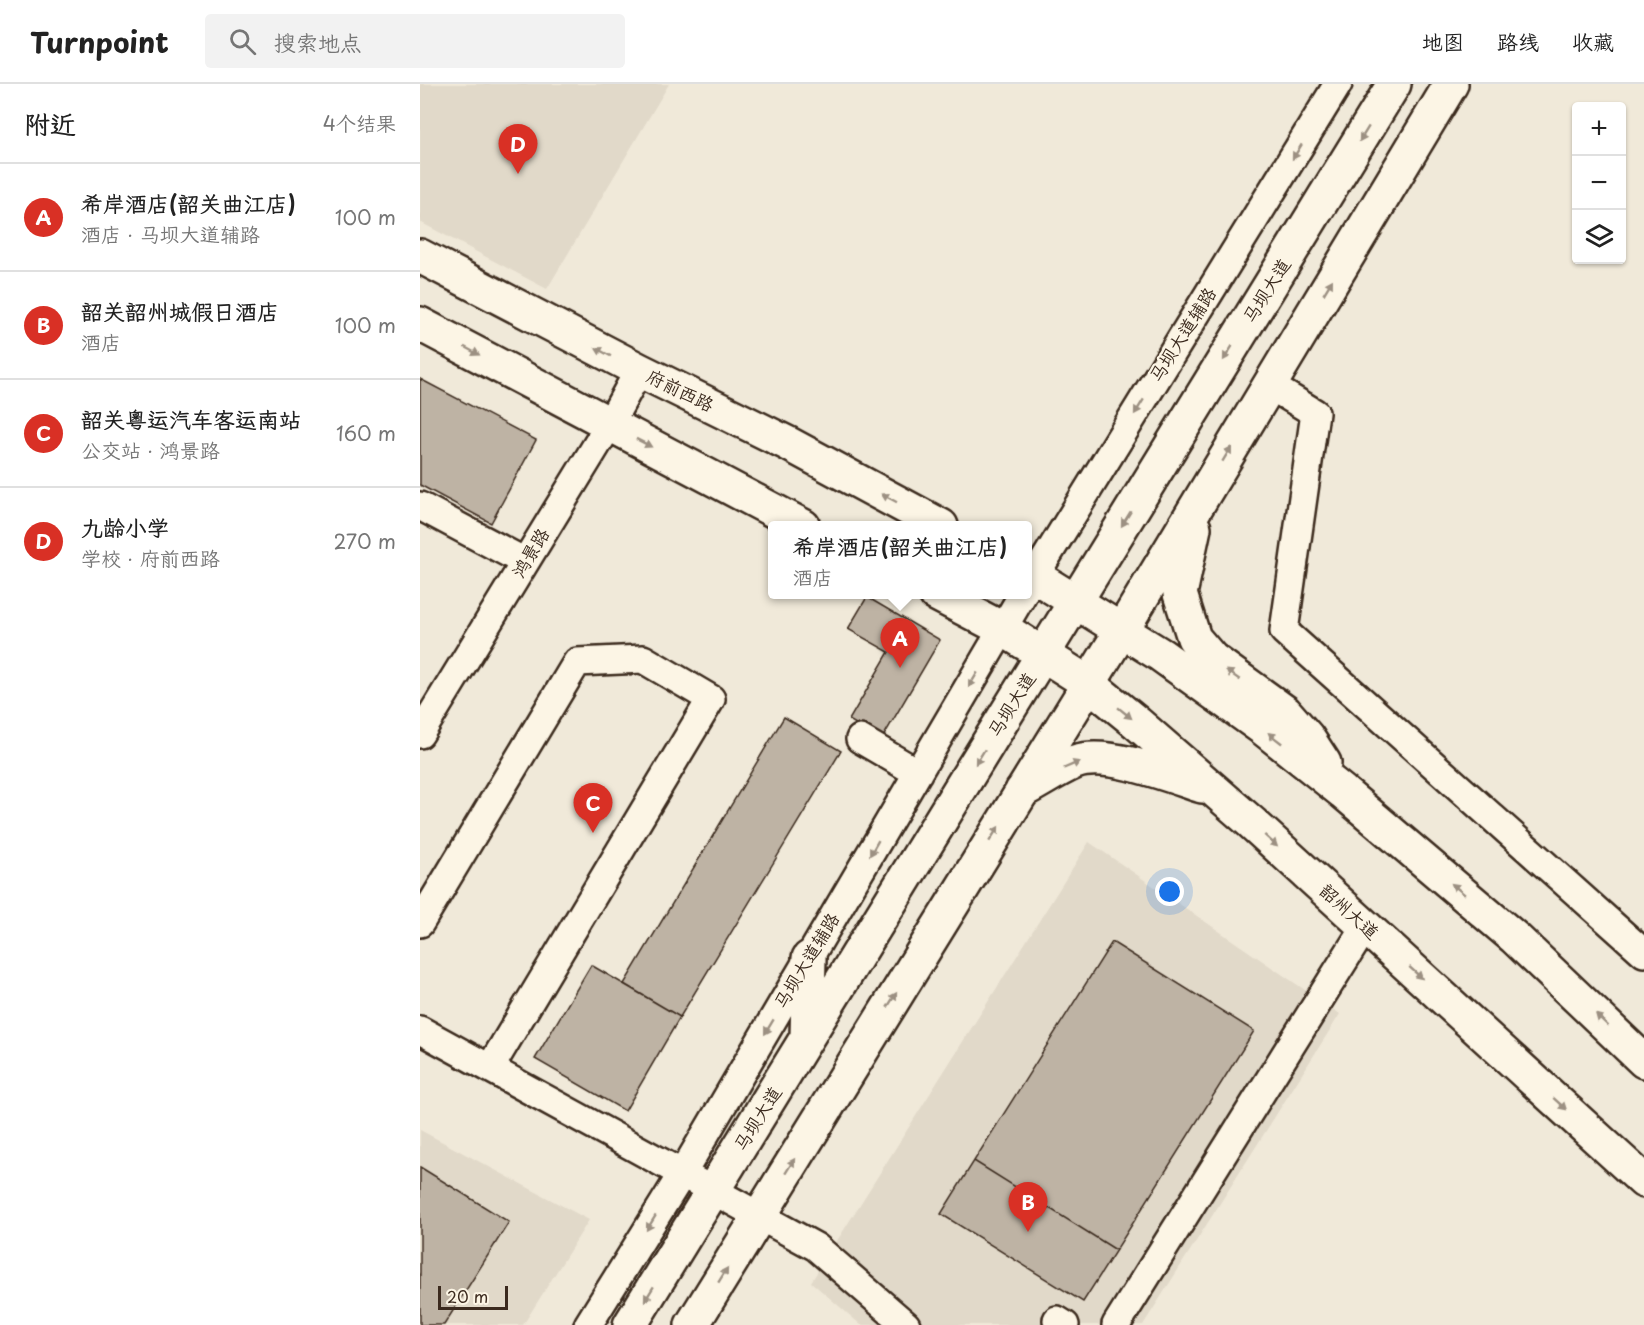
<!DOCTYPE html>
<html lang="zh">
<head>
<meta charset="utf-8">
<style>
	:root { --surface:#fff; --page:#f2f2f2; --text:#222; --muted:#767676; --line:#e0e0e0; --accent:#d93025 }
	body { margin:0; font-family:"Playpen Sans","LXGW WenKai TC",sans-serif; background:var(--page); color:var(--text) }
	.controls { position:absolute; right:18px; top:18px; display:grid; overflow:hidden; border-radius:6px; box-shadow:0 2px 4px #0004 }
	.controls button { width:54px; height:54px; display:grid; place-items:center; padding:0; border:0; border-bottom:2px solid var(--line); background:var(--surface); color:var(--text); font:30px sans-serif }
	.scale { position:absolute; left:18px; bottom:15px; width:70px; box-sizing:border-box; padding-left:6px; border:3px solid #3b2a1e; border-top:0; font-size:16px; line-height:21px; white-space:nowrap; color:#3b2a1e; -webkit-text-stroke:4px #fcf5e5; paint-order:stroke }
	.you { position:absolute; left:750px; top:808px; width:21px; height:21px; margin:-15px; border:4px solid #fff; border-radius:50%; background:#1a73e8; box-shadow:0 0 0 9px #1a73e833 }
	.badge { display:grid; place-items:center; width:39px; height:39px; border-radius:50%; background:var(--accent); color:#fff; font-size:20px; font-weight:700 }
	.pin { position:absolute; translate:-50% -50px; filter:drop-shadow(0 2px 3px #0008) }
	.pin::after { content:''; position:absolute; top:32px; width:21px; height:18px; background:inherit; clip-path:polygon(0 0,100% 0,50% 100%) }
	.popup { position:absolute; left:348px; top:437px; width:264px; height:78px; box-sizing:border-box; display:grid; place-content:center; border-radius:6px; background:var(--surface); filter:drop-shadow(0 2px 4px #0005); font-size:20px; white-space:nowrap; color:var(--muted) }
	.popup b { font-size:22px; color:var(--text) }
	.popup::after { content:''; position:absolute; left:50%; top:100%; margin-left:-12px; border:12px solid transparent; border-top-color:var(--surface) }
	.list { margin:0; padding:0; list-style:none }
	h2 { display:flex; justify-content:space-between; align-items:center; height:78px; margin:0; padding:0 24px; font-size:26px }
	h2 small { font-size:20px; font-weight:400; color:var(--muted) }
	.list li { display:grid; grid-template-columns:39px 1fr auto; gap:18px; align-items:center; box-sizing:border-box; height:108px; padding:0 24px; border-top:2px solid var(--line) }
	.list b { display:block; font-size:22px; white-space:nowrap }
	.list p { margin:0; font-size:20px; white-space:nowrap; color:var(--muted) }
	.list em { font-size:20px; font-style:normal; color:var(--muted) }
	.icon { flex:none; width:33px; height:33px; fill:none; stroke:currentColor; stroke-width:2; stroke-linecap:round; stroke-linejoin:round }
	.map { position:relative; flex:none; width:1224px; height:1241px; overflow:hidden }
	header { display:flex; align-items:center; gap:36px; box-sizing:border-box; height:84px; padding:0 30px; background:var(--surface); border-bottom:2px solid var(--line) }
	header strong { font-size:28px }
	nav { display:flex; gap:33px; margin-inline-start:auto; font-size:21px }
	.search { width:420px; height:54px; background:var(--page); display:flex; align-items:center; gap:15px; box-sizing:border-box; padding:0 21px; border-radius:6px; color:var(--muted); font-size:22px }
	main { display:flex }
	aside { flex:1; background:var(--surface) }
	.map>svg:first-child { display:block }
</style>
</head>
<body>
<header>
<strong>Turnpoint</strong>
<div class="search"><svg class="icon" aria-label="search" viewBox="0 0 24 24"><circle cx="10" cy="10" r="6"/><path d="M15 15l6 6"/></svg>搜索地点</div>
<nav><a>地图</a><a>路线</a><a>收藏</a></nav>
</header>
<main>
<aside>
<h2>附近<small>4个结果</small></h2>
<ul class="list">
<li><span class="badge">A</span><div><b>希岸酒店(韶关曲江店)</b><p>酒店 · 马坝大道辅路</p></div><em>100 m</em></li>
<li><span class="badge">B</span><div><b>韶关韶州城假日酒店</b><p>酒店</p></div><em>100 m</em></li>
<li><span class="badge">C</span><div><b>韶关粤运汽车客运南站</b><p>公交站 · 鸿景路</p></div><em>160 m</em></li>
<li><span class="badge">D</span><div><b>九龄小学</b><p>学校 · 府前西路</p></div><em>270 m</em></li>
</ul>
</aside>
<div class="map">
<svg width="1224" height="1241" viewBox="0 0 1224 1241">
	<rect width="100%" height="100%" fill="#f0e9d9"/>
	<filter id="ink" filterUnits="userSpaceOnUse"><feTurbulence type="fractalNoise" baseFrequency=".0167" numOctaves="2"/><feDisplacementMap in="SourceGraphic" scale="12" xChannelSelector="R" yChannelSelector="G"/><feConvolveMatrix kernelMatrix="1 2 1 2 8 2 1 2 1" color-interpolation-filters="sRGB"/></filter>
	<g filter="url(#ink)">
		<path fill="#e1d9c9" d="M0,0H249L127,205L0,138Z
			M669,758L920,930L723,1241H441L391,1198Z
			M0,1046L169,1136L103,1241H0Z"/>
		<path fill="#beb3a4" stroke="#3b2a1e" stroke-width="1.5" d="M0,295L116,356L71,439L0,401Z
			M447,513L520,556L462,655L429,636L469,568L428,545Z
			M364,633L421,667L260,933L204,900Z
			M692,858L834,947L696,1166L554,1077Z
			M171,881L260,933L205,1027L115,975Z
			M554,1077L696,1166L663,1218L521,1130Z
			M0,1083L89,1138L24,1241H0Z"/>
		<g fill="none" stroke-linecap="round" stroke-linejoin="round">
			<defs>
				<path id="minor" d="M849,301L895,329L864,547L1224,869
					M0,422L105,478
					M608,503L918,0
					M0,650L189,341L219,286
					M440,655L498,689
					M0,839L157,578L223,575L291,615L70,984
					M0,946L396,1163L486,1241
					M637,1236L645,1241
					M168,1241L262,1090L603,510
					M696,1241L945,843"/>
				<path id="major" d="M0,172L219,286L367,359L521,442
					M0,240L383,442
					M774,444L760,510L774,554L792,575L865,628L887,653L904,679
					M608,488L741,571L844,645L923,708L1095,854L1224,977
					M516,510L583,545L668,599L717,639L832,739L1224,1097
					M602,707C619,698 637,686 655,678C686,666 751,692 782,702
					M387,953L389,874
					M210,1241L974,0
					M272,1241L702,546L1031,0"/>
			</defs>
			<use href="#minor" stroke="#3b2a1e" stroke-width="32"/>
			<use href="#major" stroke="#3b2a1e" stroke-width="38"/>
			<use href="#minor" stroke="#fcf5e5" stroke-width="27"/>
			<use href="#major" stroke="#fcf5e5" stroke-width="33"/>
		</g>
		<defs><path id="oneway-solid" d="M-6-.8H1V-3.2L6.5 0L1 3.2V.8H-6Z" transform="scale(1.5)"/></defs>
		<g fill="#9c9082">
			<use href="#oneway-solid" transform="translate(944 50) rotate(122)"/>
			<use href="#oneway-solid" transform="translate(877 68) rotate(122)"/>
			<use href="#oneway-solid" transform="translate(908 203) rotate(-59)"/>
			<use href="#oneway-solid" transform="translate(52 267) rotate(28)"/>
			<use href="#oneway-solid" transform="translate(183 268) rotate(-152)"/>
			<use href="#oneway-solid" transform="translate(808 269) rotate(122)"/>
			<use href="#oneway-solid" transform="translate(719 323) rotate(122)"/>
			<use href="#oneway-solid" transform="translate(224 359) rotate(27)"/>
			<use href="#oneway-solid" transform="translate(807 370) rotate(-59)"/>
			<use href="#oneway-solid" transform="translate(469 414) rotate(-152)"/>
			<use href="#oneway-solid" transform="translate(706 435) rotate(122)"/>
			<use href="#oneway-solid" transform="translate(813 591) rotate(-145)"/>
			<use href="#oneway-solid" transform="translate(553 596) rotate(121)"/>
			<use href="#oneway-solid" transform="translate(705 629) rotate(39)"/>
			<use href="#oneway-solid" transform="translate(855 654) rotate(-142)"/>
			<use href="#oneway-solid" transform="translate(560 673) rotate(122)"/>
			<use href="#oneway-solid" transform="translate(652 681) rotate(-23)"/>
			<use href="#oneway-solid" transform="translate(574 750) rotate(-58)"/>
			<use href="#oneway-solid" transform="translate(851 757) rotate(42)"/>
			<use href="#oneway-solid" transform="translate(454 764) rotate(120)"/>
			<use href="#oneway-solid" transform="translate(1038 805) rotate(-140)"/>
			<use href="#oneway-solid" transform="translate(996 889) rotate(42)"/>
			<use href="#oneway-solid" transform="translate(472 916) rotate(-58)"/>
			<use href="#oneway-solid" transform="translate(1182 936) rotate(-136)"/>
			<use href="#oneway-solid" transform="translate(349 943) rotate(121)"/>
			<use href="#oneway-solid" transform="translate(1140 1020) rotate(42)"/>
			<use href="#oneway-solid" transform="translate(370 1082) rotate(-58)"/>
			<use href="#oneway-solid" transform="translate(231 1139) rotate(122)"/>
			<use href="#oneway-solid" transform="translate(303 1191) rotate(-58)"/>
			<use href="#oneway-solid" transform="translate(229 1210) rotate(122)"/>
		</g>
	</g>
	<g text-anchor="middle" stroke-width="4.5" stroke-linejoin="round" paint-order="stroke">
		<g font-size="18" fill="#3b2a1e" stroke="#fcf5e5">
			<text transform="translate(847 207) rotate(-58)" y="6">马坝大道</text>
			<text transform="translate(763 251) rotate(-58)" y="6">马坝大道辅路</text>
			<text transform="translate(260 307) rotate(26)" y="6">府前西路</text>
			<text transform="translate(111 469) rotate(-59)" y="6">鸿景路</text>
			<text transform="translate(592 621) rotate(-58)" y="6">马坝大道</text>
			<text transform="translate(929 828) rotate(42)" y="6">韶州大道</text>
			<text transform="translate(387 877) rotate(-59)" y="6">马坝大道辅路</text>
			<text transform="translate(338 1035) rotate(-58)" y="6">马坝大道</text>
		</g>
	</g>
</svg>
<div class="controls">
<button>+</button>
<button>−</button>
<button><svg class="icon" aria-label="layers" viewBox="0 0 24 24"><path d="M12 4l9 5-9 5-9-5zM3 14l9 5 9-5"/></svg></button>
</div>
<div class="scale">20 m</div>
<div class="you"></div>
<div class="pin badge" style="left:480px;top:584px">A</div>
<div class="popup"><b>希岸酒店(韶关曲江店)</b>酒店</div>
<div class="pin badge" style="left:608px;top:1148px">B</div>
<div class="pin badge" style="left:173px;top:749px">C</div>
<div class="pin badge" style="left:98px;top:90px">D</div>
</div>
</main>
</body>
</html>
